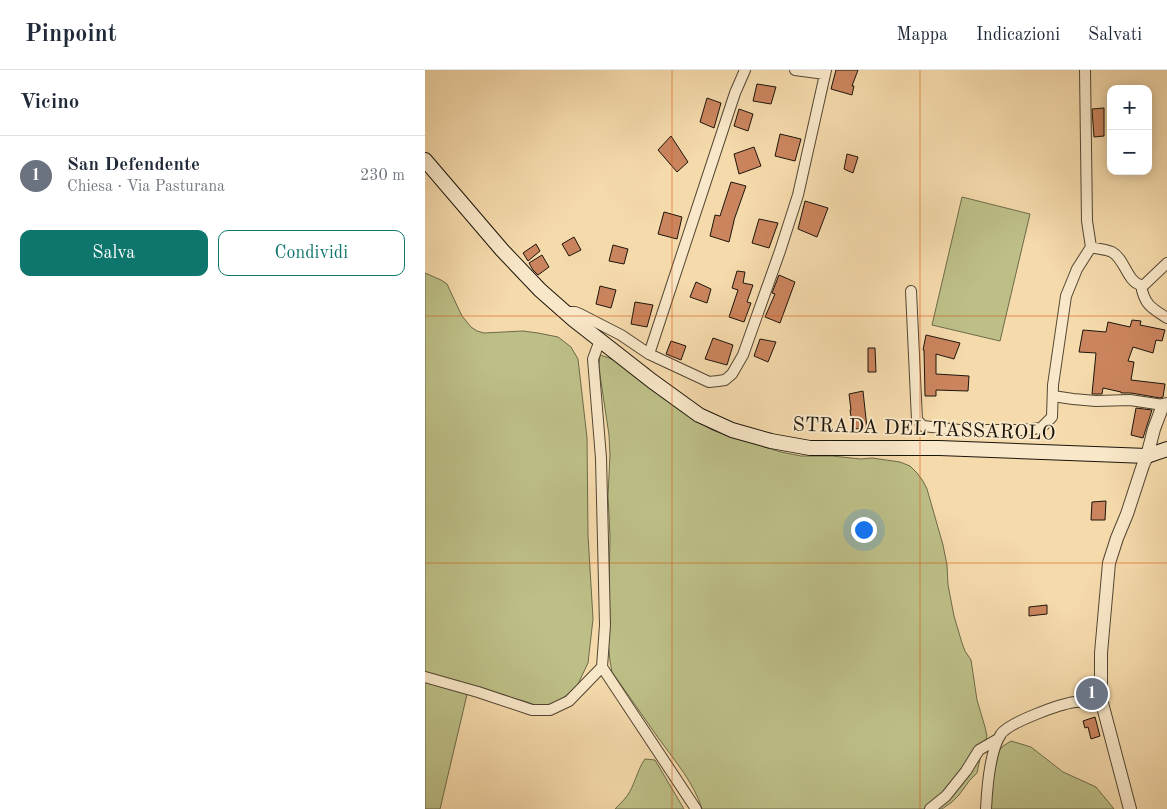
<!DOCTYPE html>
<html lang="it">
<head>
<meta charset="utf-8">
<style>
	:root { --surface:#fff; --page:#f2f2f3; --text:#1f2937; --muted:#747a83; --line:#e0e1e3; --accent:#0f766e }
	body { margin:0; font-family:"Old Standard TT",serif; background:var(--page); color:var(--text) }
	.controls { position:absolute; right:15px; top:15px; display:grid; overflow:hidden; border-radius:10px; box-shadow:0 2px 12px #0003 }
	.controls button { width:45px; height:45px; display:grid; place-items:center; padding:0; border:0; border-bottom:1px solid var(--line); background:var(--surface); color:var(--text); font:25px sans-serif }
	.you { position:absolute; left:438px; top:459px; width:18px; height:18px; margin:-12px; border:4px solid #fff; border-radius:50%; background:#1a73e8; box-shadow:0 0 0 8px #1a73e833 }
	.badge { display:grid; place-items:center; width:32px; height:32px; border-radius:50%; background:var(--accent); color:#fff; font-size:16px; font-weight:700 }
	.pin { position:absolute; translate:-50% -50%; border:2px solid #fff; box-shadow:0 1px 5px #0006 }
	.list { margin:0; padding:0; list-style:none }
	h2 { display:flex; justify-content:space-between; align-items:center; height:65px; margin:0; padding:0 20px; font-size:21px }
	h2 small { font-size:16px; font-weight:400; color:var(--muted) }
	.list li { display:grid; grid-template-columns:32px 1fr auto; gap:15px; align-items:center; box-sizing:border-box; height:80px; padding:0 20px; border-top:1px solid var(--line) }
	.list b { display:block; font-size:19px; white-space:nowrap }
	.list p { margin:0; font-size:16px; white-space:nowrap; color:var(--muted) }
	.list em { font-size:16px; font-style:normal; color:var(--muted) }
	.actions { display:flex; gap:10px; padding:15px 20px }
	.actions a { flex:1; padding:11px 0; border:1px solid var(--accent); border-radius:10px; text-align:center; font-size:18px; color:var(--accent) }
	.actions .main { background:var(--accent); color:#fff }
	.map { position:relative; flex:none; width:742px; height:739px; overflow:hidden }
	header { display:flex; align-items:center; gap:30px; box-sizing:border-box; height:70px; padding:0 25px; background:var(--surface); border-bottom:1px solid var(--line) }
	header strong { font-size:24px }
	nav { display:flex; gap:28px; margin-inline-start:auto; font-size:18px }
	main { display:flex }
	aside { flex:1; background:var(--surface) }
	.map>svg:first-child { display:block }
</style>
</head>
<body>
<header>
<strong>Pinpoint</strong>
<nav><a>Mappa</a><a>Indicazioni</a><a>Salvati</a></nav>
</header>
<main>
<aside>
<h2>Vicino<small></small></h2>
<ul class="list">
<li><span class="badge" style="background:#6b7280">1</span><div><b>San Defendente</b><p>Chiesa · Via Pasturana</p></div><em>230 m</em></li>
</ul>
<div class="actions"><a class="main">Salva</a><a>Condividi</a></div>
</aside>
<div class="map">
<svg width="742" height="739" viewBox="0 0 742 739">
	<rect width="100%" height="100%" fill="#f5daab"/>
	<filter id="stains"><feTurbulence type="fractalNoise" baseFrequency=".004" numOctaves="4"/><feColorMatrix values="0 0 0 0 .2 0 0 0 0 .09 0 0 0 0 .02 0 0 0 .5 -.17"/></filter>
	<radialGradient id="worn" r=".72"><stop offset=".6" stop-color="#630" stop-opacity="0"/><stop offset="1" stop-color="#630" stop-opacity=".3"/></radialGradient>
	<path fill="#bdbf87" stroke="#6c6a49" d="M537,127L605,144L575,271L507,255Z
		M0,203L16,210L22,214L28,227L37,246L46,257L52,261L59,263L98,261L113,263L133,267L146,277L153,289L162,368L163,465L168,549L163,593L152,616L136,630L123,635L113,636L99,631L44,616L15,739H0Z
		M175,285C198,291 206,304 224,317C242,331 261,342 279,355L287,360L307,367L356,382L376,386H407L436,389L447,388L475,392L485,396L492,403L498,411L502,419L518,475L522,495L523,515L529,546L537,573L540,581L546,590L552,630L560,657L562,666L556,684L552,703L545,710L534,725L527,732L517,739H277C269,713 250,691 234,669C218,647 203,624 187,602L185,591L183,571L185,466L183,426L185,385L184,365L175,305L174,295Z
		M586,671L606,677L638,702L671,717L689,739H565L567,713L574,681L578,676Z
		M220,689L230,690L259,739H190C194,735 198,731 202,726C210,715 212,700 220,689Z"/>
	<path fill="#cb855e" stroke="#1c150b" d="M411,0H433L427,16H429L427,25L406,19Z
		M332,14L351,17L346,34L328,31Z
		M282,28L296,33L289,58L275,52Z
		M679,38V66L669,67L667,39Z
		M314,39L328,44L323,61L309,56Z
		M355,64L376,69L370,91L350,86Z
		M246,66L263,92L252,102L233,80Z
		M329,77L336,96L314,104L309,84Z
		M422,84L433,87L428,103L419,99Z
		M306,112L321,116L309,150V151L304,172L285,166L290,145L295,146Z
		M380,131L403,138L392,167L373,159Z
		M239,142L257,147L252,169L233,164Z
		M334,149L353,153L344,178L327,173Z
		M149,167L156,180L144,186L137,174Z
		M111,174L115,181L103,191L98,183Z
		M188,175L203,179L199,194L184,191Z
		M117,185L124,197L113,205L108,200L104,193Z
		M312,201L320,202L318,213L328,215L322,232L326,233L319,252L304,247L313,220L307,218Z
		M354,205L370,212L355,253L340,247L350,224L347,223Z
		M271,212L286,219L282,233L265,227Z
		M175,216L191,220L186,238L171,234Z
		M210,232L228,235L222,257L206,254Z
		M707,250L716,251L715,255L740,260L737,271L731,270L728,283L708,277L703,291L709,292L706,310L740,314L738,327L735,328L706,323H696V322L678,318L677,324H667L671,283L654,282L658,260L681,262L683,252L705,257Z
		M501,265L535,273L529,289L511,284V304L544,306L543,321L511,320V326H500L499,280H498Z
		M288,268L308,275L302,295L280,289Z
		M335,269L351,272L343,292L329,286Z
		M246,271L261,276L256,290L241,284Z
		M443,278H450L451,302H443Z
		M438,321L442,358L428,359L425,340H426L424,324Z
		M711,338L727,340L718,368L706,365Z
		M681,431L680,450H666L667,432Z
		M622,535V544L604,546V537Z
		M670,647L675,666L666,669L663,657L660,658L658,651Z"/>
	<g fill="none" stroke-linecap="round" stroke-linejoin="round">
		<defs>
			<path id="minor" d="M320,0L310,23L224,284L284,312L293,311L300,310L307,304L318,285L355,181L373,125L401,0
				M370,0L400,4
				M666,177C672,179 681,179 687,182C700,189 702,212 716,215
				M716,215C719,234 726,238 742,248
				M716,215H719L742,193
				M486,221L492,350L498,356L534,360H597L616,358L627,347L628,315L641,226L652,199L666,177L662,151L660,0
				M139,242H150L155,244L196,265L224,284
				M175,270L168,289L176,388L180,555L177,597
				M628,326L648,329L671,331L705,330L738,335
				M0,607L53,622L107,640H125L144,631L177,597L271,739
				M505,739L521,726L541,701L554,680L573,669
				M561,739C562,719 565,680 576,664C585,652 635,634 650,632C659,631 669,633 677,633"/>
			<path id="tertiary" d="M705,739L677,633L676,614V583L684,493L692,468L702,444L718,395L722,386L729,359L738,335L742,334"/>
			<path id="secondary" d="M0,90L77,180L115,220L149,250L227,311L274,345L307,360L346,371L385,378H514L722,386L742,379"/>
		</defs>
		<use href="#minor" stroke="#524633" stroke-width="12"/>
		<use href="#tertiary" stroke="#524633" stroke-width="14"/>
		<use href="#secondary" stroke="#1c150b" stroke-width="16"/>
		<use href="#minor" stroke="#f8e7c8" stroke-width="10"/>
		<use href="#tertiary" stroke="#f8e7c8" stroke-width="12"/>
		<use href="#secondary" stroke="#f8e7c8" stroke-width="14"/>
	</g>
	<path fill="none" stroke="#d4520c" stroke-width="1" stroke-opacity="0.55" d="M247,0V739M495,0V739M0,246H742M0,493H742"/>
	<g text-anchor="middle" stroke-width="4" stroke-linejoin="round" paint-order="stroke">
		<g font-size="20" fill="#1c150b" stroke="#f8e7c8">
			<text transform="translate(499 358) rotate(2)" y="7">STRADA DEL TASSAROLO</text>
		</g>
	</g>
	<rect width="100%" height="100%" filter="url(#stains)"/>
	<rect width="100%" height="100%" fill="url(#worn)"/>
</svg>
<div class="controls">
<button>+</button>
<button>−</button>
</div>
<div class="you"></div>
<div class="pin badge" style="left:667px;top:624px;background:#6b7280">1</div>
</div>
</main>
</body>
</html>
